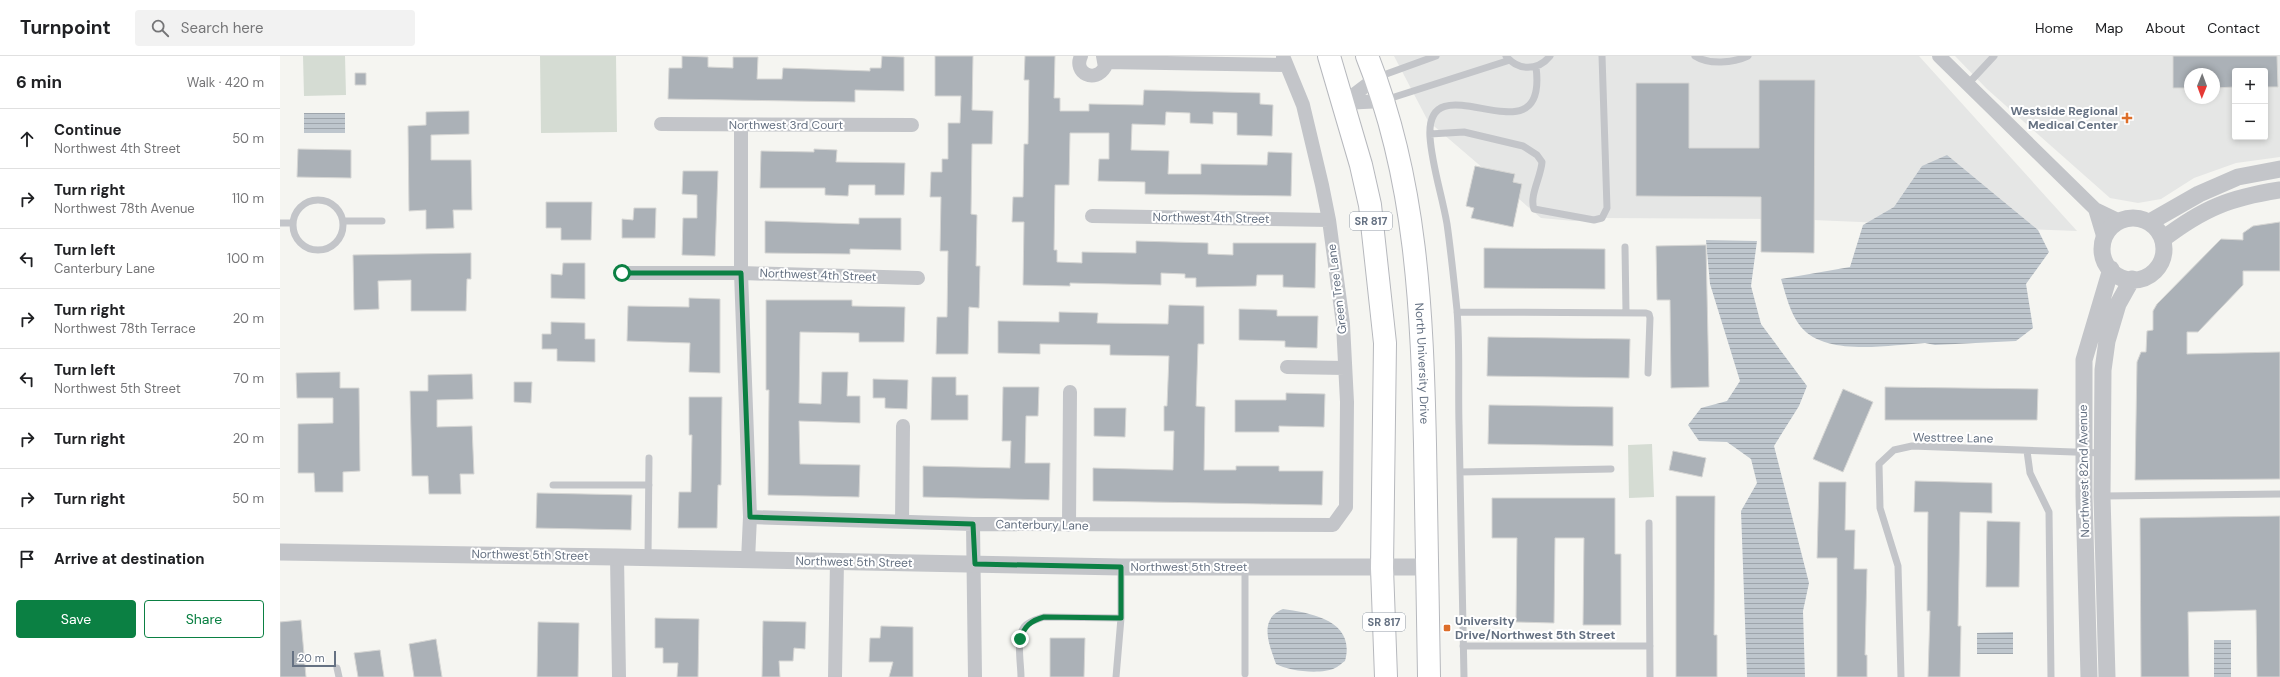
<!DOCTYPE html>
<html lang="en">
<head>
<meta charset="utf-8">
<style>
	:root { --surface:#fff; --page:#f2f2f2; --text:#202124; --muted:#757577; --line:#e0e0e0; --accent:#0b8043 }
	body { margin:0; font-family:"DM Sans",sans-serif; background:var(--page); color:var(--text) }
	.controls { position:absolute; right:12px; top:12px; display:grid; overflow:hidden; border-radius:4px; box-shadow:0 2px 6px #0003 }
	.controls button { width:36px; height:36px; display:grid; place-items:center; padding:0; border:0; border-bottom:1px solid var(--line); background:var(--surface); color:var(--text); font:20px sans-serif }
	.compass { position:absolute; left:1904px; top:12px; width:36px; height:36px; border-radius:50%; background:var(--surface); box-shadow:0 2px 6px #0003; rotate:181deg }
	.scale { position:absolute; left:12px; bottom:10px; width:44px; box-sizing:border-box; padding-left:4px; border:2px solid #657182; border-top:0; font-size:11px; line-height:14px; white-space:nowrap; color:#657182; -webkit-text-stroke:3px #fff; paint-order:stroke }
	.stop { position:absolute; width:12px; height:12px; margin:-9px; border:3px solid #0b8043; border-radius:50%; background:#fff }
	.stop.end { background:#0b8043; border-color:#fff; box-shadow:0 1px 4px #0008 }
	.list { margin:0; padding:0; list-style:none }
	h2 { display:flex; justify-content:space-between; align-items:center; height:52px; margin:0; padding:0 16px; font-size:17px }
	h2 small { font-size:13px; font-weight:400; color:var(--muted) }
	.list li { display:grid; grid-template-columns:26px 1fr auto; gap:12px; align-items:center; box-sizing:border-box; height:60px; padding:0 16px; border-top:1px solid var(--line) }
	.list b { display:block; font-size:15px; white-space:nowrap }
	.list p { margin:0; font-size:13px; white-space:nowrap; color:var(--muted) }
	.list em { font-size:13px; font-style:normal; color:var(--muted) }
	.actions { display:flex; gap:8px; padding:12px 16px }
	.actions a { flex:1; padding:9px 0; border:1px solid var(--accent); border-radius:4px; text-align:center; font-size:14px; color:var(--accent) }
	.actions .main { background:var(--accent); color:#fff }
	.icon { flex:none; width:22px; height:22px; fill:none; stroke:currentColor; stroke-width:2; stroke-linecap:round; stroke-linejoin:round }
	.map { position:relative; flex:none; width:2000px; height:621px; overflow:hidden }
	header { display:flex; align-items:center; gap:24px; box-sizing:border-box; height:56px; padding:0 20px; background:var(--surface); border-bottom:1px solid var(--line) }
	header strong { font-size:19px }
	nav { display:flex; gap:22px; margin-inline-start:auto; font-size:14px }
	.search { width:280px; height:36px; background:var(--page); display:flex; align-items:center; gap:10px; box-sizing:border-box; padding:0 14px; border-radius:4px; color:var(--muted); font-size:15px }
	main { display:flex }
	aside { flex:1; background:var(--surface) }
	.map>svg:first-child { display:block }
</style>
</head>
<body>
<header>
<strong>Turnpoint</strong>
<div class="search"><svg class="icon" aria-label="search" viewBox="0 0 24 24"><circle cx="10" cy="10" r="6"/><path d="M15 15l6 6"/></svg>Search here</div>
<nav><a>Home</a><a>Map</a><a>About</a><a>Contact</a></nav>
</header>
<main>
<aside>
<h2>6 min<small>Walk · 420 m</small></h2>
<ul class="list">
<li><svg class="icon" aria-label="ahead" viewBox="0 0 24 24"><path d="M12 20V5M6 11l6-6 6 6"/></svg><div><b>Continue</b><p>Northwest 4th Street</p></div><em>50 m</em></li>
<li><svg class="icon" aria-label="right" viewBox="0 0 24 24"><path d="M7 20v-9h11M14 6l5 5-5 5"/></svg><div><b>Turn right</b><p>Northwest 78th Avenue</p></div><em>110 m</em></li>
<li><svg class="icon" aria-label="left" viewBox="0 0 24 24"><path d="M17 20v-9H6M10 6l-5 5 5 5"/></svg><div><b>Turn left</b><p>Canterbury Lane</p></div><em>100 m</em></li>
<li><svg class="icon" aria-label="right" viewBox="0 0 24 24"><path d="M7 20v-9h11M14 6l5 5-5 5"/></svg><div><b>Turn right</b><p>Northwest 78th Terrace</p></div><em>20 m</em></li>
<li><svg class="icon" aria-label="left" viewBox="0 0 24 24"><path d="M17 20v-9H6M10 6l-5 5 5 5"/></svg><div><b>Turn left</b><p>Northwest 5th Street</p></div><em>70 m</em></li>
<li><svg class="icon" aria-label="right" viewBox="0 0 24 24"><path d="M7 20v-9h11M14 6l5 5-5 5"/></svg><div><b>Turn right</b></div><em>20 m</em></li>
<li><svg class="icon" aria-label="right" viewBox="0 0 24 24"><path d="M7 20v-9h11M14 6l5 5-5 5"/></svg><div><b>Turn right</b></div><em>50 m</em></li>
<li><svg class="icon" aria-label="arrive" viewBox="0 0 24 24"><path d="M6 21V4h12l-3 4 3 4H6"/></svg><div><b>Arrive at destination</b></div></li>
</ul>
<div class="actions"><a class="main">Save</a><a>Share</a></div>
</aside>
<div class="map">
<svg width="2000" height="621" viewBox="0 0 2000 621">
	<defs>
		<pattern id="water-rules" width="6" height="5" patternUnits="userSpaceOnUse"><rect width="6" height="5" fill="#bec6cd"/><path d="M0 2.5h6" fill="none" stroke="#9ea5ac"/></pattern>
	</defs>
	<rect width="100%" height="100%" fill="#f5f5f1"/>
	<path fill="#e5e6e5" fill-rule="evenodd" d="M1114,0H1639L1797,175L1509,163L1322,162L1294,165L1261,162L1148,65Z
		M1675,0H2000V101L1956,107L1914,122L1881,143L1858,147L1830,142L1707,33ZM1955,15H1985V81H1955ZM1910,18H1934V42H1910Z"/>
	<path fill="#d5dcd3" d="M23,0H65L66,39L24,40Z
		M260,0H336L337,76L261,77Z
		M1372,388L1374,441L1349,442L1348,389Z"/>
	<path fill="url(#water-rules)" d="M24,57H65V77H24Z
		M1667,99L1758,174L1769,196L1746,228L1753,272L1736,285L1655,289L1645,287C1609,289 1546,301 1521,271C1510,258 1506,239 1501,223L1570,211L1583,169L1614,151L1642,110Z
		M1426,184L1477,185L1471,230L1481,268L1527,330L1519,350L1494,390L1529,527L1523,555L1525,621H1467L1461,455L1477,427L1471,403L1447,386L1419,385L1408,369L1421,352L1447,345L1460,325L1430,228Z
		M1003,553C1032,557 1076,565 1065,605C1062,607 1058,611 1055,612C1041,619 1008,615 996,608C989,588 978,563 1003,553Z
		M1733,576V598H1697V577Z
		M1934,584H1951V621H1934Z"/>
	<path fill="#abb1b7" stroke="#d6d6d4" d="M402,0L428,1V11L453,12V1H478L477,23H502L503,12L590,15V12H601L602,0L624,1V35L575,34V46L388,43L389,12H402Z
		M655,0H693L692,54L713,55L712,88H692L691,158L697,159L696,210H700L699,252L689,251L688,298H656L657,261H667L668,195H660L661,141H650L651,116H662V103H668V67H680L681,40H655Z
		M745,0H775L774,42H780V55H809V48L863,49L864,34L980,37V48L993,49L992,80L957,79V57L933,56V68L910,67V57L886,56L885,69L852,68L851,94L889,95L888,118H921V108L987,109L988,96L1012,97L1011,140L865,138V126L818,125L819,103H829V77H790L789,129H775L774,194H777V206L802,207V196L856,197V185L928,187V198L953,199V187H1036L1035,232L1003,231V219H977L976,230L916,231V222H905V218L881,217V229L790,227V230L743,229L744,166H732L733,141H743L744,88H748L749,24H744Z
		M1893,0H1997L1998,31H1985V15H1955V31L1934,32V18H1910V32H1893Z
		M75,17H86V29H75Z
		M1479,24H1535L1534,197L1481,196V141L1356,140V27H1409V92H1479Z
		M189,55V78L151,79V104H191L192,154H173L174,172L146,173V154L129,155L128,70L146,69V56Z
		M18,93L71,94V122L17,121Z
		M534,93L557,94L556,106L625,107L624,139H595V129H569L568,140L545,139V132H480L481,95L534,96Z
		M1195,110L1235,118L1233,126L1242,128L1233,171L1191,162L1194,152L1186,150Z
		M403,115H438L435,200L402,199L403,162H417V139L402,138Z
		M266,146H312L311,184H281V172H266Z
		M354,152H376L375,182H342V163L353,164Z
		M579,162H621V194L570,193V198L485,197V165L579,168Z
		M2000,166V215H1963V229L1918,276H1907V298L2000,296V423L1855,424L1857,306L1861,296H1866L1867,275L1873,274V255L1877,248L1941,183L1963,184V177L1973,170Z
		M1426,189L1429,331L1391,332L1390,244H1377L1376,190Z
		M1204,192L1325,193V233L1204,232Z
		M191,197V223H187L186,255H131V224L98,225L99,253L74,254L73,199Z
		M283,207H305V243L271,242V218L282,219Z
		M409,242L440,243V317L409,316L410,287L347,285L348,250L409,251Z
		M486,244H572V250L625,251L624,286H579V277L520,276L519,347L541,348L542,316H568L567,340H580V367L519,365L520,408L580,409L579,441L488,439L489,334H486Z
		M889,249L924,250V288H918L916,350L925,351L924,414H956V410H999V415H1043L1042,449L813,445V412L893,414L894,375H884V350H887L889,300L830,299V289L760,288V298L718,297V265L779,266V256L818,257L817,267L888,268Z
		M959,253L997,254V260H1038L1037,292L1005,291V285L959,284Z
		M271,266L305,267V283H315V306L277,305V293H262V278H271Z
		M1208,281L1350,283L1349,322L1207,320Z
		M60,316V332H79L80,415L63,416V436H35L34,417H18V368L53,367V342H17L16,317Z
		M192,318L193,343L157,344V371L192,370L194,418H180L181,438H149L148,420H132L130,335H148V319Z
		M652,321H676V339H688V364H651Z
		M593,323L628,324L627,353L605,352V342H593Z
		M234,326H252L251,347L234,346Z
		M723,331H759L758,360H746L745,407H770L769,444L643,441V410L730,412L731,385H722Z
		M1605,331L1758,333L1757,364H1605Z
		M1563,333L1593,346L1563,416L1533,403Z
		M1006,337L1045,338L1044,371L999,370V376H955V344H1006Z
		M409,341H442L441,429H438L437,472H398L399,436H411L412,379H409Z
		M1209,349L1333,351V390L1208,388Z
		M814,352H846L845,381L814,380Z
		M1393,395L1426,402L1422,421L1389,414Z
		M1635,425L1712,427V457L1680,456L1678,570H1681L1680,621H1648L1650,555H1647L1648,456H1634Z
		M1539,426H1566L1565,474H1575L1574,513H1587L1585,599H1587V621H1557V502H1537Z
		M257,437L352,439L351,474L256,472Z
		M1396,440H1435L1434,579H1437V621H1396Z
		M1212,442H1335V498H1341V569H1303L1304,482H1275L1274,567L1236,566L1237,482H1212Z
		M2000,460V621H1977L1976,554L1908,556L1909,621H1861L1860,462Z
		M1707,465L1740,466L1739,531H1706Z
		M375,562L419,563L418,621H397L398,607H383V592H375Z
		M21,564L26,621H0V566Z
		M483,565L526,566L525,593L514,592L513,605H499L500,621H482Z
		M258,566L299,567L298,621H257Z
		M601,570L633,571V621H609L613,606H589L590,582H600Z
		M770,582H805L804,621H770Z
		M156,583L162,621H134L129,588Z
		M100,594L104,621H78L74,597Z"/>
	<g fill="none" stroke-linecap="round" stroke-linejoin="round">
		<defs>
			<g id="primary">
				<path d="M1049,0L1081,109L1090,149L1105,287L1102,512L1106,621"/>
				<path id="s1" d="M1087,0C1137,124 1142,256 1145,388C1146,465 1148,543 1149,621"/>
			</g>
		</defs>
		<use href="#primary" stroke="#b6b8bd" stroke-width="24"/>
		<path stroke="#c3c5c9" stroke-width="7" d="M1226,0C1238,15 1258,15 1270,0
			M1415,0C1429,9 1453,7 1468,0
			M1098,21L1156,0
			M1687,29L1714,0
			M1105,44L1230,4
			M1150,78L1184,76L1243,90L1257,99L1262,106C1261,121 1249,140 1254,153L1314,164L1322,162L1327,152L1322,0
			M13 169a25 25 0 1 1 50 0a25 25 0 1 1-50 0Z
			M64,165H102
			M0,167H13
			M1345,191L1346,256
			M1177,256L1366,257L1369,258L1370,262L1368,317
			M1747,395L1750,417L1769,456L1771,621
			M1180,416L1331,413
			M273,429H369
			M1823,440L2000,438
			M1369,467L1370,621
			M368,501L369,402
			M965,511V618
			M1183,590H1370
			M57,612L59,621
			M741,621C741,608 736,582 744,571C749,565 758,563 764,561L841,562
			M836,621L841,562V511
			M1184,621C1182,537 1181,452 1179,368C1178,330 1180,291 1177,254C1174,225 1171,196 1167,168C1162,139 1152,110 1150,81C1145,0 1269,111 1256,11
			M1621,621L1618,510L1600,452L1599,408L1614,394L1632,390L1822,397"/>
		<path stroke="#c3c5c9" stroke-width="14" d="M801,0C793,17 815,28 825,11L823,0
			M1659,0L1815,153L1840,165
			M825,6L1006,9
			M1063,47L1096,22
			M1063,47L1103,45
			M381,68L632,69
			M461,69V217L470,461L468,504
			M1815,153L1824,183
			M812,160L1049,164
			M342,217H461L638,222
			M1007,311L1065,312
			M470,461L693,468L1053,469L1066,451L1067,346L1063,268L1049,164L1042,129L1023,49L1003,0
			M622,466L623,370
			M693,468L695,621
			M789,469L790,336
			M337,501L339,621
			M555,621L557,505"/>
		<path stroke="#c3c5c9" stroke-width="17" d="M1822 193a31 31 0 1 1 62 0a31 31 0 1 1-62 0Z
			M1870,166L1919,138L1958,121L2000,113
			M1883,183C1924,152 1949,142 2000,134
			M0,496L337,501L841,511H1147
			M1809,621L1804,440V304L1831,213
			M1827,621L1822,440L1823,314L1827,285L1838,248L1852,223"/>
		<use href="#primary" stroke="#fff" stroke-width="22"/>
	</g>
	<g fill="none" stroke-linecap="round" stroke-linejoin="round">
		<path stroke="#0b8043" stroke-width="5" d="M342,217H461L470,461L693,468L695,508L841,511V562L764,561C750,565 745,570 740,583"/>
	</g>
	<g fill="#dd6e2a" stroke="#fff" stroke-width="1.5">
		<path d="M1845 56h4v4h4v4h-4v4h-4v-4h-4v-4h4z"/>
		<rect x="1163" y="568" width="8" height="8" rx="2"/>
	</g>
	<g text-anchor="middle" stroke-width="4" stroke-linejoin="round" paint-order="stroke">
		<g fill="#fff" stroke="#939ca8" stroke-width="1">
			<rect x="1070" y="156" width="42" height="18" rx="3"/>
			<rect x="1083" y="557" width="42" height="18" rx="3"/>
		</g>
		<g font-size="11" font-weight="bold" fill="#657182">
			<text x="1091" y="169">SR 817</text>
			<text x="1104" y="570">SR 817</text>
		</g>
		<g font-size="12" font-weight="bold" fill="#657182" stroke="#fff" text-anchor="end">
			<text x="1838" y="59">Westside Regional<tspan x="1838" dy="14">Medical Center</tspan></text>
			<text x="1175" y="569" text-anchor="start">University<tspan x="1175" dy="14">Drive/Northwest 5th Street</tspan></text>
		</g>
		<g font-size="12" fill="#657182" stroke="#fff">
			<text x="506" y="73">Northwest 3rd Court</text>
			<text transform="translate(931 162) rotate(1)" y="4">Northwest 4th Street</text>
			<text transform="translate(538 219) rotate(2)" y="4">Northwest 4th Street</text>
			<text transform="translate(1057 233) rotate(-97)" y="4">Green Tree Lane</text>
			<text dy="4" stroke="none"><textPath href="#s1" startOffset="314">North University Drive</textPath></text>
			<text transform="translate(1673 382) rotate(1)" y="4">Westtree Lane</text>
			<text transform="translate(1804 415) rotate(-91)" y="4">Northwest 82nd Avenue</text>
			<text transform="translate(762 469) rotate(1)" y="4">Canterbury Lane</text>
			<text transform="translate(250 499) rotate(1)" y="4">Northwest 5th Street</text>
			<text transform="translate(574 506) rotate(1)" y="4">Northwest 5th Street</text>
			<text x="909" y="515">Northwest 5th Street</text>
		</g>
	</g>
</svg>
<div class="controls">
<button>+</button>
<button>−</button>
</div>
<svg class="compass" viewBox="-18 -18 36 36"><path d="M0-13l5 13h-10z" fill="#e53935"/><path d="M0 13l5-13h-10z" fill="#757577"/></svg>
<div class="scale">20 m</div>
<div class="stop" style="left:342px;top:217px"></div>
<div class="stop end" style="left:740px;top:583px"></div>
</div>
</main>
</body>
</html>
